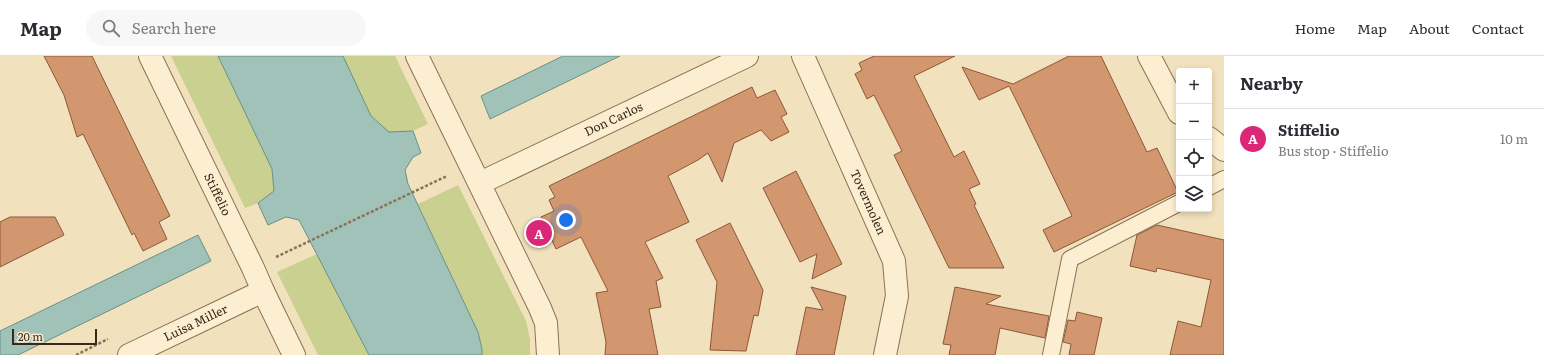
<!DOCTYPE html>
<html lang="en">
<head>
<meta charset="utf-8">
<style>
	:root { --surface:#fff; --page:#f7f7f7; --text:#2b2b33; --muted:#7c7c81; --line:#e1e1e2; --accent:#db2777 }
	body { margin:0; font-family:Literata,serif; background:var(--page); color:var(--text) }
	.controls { position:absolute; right:12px; top:12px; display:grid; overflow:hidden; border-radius:4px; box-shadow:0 2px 6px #0003 }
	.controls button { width:36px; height:36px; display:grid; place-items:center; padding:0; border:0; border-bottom:1px solid var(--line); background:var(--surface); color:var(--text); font:20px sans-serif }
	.scale { position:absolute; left:12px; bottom:10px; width:85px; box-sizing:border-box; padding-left:4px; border:2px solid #39291b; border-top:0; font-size:11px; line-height:14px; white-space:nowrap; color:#39291b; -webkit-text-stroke:3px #f8ebcd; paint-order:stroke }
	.you { position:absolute; left:566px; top:164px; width:14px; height:14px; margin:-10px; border:3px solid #fff; border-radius:50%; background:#1a73e8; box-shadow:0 0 0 6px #1a73e833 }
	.badge { display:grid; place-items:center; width:26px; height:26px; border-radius:50%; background:var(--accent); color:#fff; font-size:13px; font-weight:700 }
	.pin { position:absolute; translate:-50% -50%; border:2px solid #fff; box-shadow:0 1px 4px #0006 }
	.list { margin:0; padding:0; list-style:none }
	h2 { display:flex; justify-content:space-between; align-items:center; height:52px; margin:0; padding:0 16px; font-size:17px }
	h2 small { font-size:13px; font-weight:400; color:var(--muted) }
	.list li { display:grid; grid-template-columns:26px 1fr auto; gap:12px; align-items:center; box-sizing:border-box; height:60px; padding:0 16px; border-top:1px solid var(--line) }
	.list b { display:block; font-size:15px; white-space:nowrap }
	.list p { margin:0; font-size:13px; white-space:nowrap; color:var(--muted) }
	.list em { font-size:13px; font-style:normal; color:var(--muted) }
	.icon { flex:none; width:22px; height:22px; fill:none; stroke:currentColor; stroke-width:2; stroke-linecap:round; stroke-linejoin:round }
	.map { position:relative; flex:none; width:1224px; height:299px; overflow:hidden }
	header { display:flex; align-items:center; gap:24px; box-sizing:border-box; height:56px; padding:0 20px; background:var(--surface); border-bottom:1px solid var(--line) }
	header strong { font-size:19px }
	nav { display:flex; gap:22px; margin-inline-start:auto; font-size:14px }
	.search { width:280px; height:36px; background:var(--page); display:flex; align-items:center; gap:10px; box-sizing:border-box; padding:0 14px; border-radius:22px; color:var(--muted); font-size:15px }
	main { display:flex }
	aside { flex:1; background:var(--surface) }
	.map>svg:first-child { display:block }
</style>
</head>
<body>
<header>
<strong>Map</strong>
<div class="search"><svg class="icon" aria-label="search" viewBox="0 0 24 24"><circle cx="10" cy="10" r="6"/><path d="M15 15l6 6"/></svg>Search here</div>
<nav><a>Home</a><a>Map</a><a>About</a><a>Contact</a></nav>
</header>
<main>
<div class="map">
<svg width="1224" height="299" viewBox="0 0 1224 299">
	<rect width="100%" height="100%" fill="#f2e1bd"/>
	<path fill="#cad090" d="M171,0H218L272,113L274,135L258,147L245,152Z
		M343,0H395L428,68L413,75L389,76L371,60Z
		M458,129L526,265L530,283V299H482V293L478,276L418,148Z
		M317,198L369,299H318L277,216Z"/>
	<path fill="#a1c2b8" stroke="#689186" d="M218,0H343L371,60L389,76L413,75L421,97L413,101L405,114L408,128L478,276L482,293V299H369L299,164L286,161L268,169L258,147L274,135L272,113Z
		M563,0H620L490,63L481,40Z
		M198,179L211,205L18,299H0V275Z"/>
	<path fill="#d3976f" stroke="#8c5838" d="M44,0H92L170,160L159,166L167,183L143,195L134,177L132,179L83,78L77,81L64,39Z
		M874,0H955L914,20L954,101L964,95L980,128L969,133L976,148L974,149L1004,212H949L894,99L902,95L874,39L867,43L855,18L862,14L859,7Z
		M1069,0H1101L1147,96L1157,92L1178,136L1054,196L1043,174L1072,160L1020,52L1009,30L979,44L962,11L1013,28Z
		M752,31L757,42L775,34L787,58L781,61L789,76L771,85L761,74L734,87L722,126L708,97L698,104L668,120L689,166L645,186L663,222L656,225L661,251L649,253L658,299H605L606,286L596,237L608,235L581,181L556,193L541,161L554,155L549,144L555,141L549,130Z
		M796,115L842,208L812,223L817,198L800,206L763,132Z
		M10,161H55L64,179L0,211V166Z
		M730,167L763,234L758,260L754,259L746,295L710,294L717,226L696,184Z
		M1157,169L1224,184V299H1170L1178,265L1201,271L1211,224L1157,212L1156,216L1130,210L1137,179Z
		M811,231L846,240L834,299H796L806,251L823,254Z
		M955,231L1001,240L986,248L1049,260L1045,282L1000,272L995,299H949L951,289L943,288Z
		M1077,256L1102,262L1094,299H1069L1071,288L1063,286L1068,264L1075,265Z"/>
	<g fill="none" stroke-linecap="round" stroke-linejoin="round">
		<defs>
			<path id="lane" d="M1209,131L1224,123
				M1051,299L1070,203L1179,147"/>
			<g id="street">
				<path id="s1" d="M150,0L253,212L263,235L294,299"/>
				<path d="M417,0L540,252L546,267L548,299"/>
				<path id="s2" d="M803,0L894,205L897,240L885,299"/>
				<path d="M1149,0L1179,57"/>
				<path d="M1209,82L1224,94"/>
				<path id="s3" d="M480,127L747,0"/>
				<path id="s4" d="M129,299L263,235"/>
			</g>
		</defs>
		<use href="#lane" stroke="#8b7155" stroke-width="18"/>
		<use href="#street" stroke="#8b7155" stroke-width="24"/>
		<path stroke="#8b7155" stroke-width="2.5" stroke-dasharray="3 2" stroke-linecap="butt" d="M276,201L447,120
			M76,299L108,283"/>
		<use href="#lane" stroke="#fceed1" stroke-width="16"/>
		<use href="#street" stroke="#fceed1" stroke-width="22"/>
	</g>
	<g text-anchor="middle" stroke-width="3" stroke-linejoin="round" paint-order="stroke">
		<g font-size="12" fill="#39291b" stroke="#f8ebcd">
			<text dy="4" stroke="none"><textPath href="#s3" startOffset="148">Don Carlos</textPath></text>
			<text dy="4" stroke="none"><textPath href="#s1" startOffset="154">Stiffelio</textPath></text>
			<text dy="4" stroke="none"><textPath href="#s2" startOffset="160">Tovermolen</textPath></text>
			<text dy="4" stroke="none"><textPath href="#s4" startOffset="74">Luisa Miller</textPath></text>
		</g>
	</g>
</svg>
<div class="controls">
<button>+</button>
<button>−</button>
<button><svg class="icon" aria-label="locate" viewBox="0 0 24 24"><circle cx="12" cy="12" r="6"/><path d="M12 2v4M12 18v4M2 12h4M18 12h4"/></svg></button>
<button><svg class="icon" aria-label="layers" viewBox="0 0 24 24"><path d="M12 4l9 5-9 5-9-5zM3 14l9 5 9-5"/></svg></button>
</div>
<div class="scale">20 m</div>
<div class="you"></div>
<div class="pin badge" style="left:539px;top:177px">A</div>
</div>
<aside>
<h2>Nearby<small></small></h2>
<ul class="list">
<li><span class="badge">A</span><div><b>Stiffelio</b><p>Bus stop · Stiffelio</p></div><em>10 m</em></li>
</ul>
</aside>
</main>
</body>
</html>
